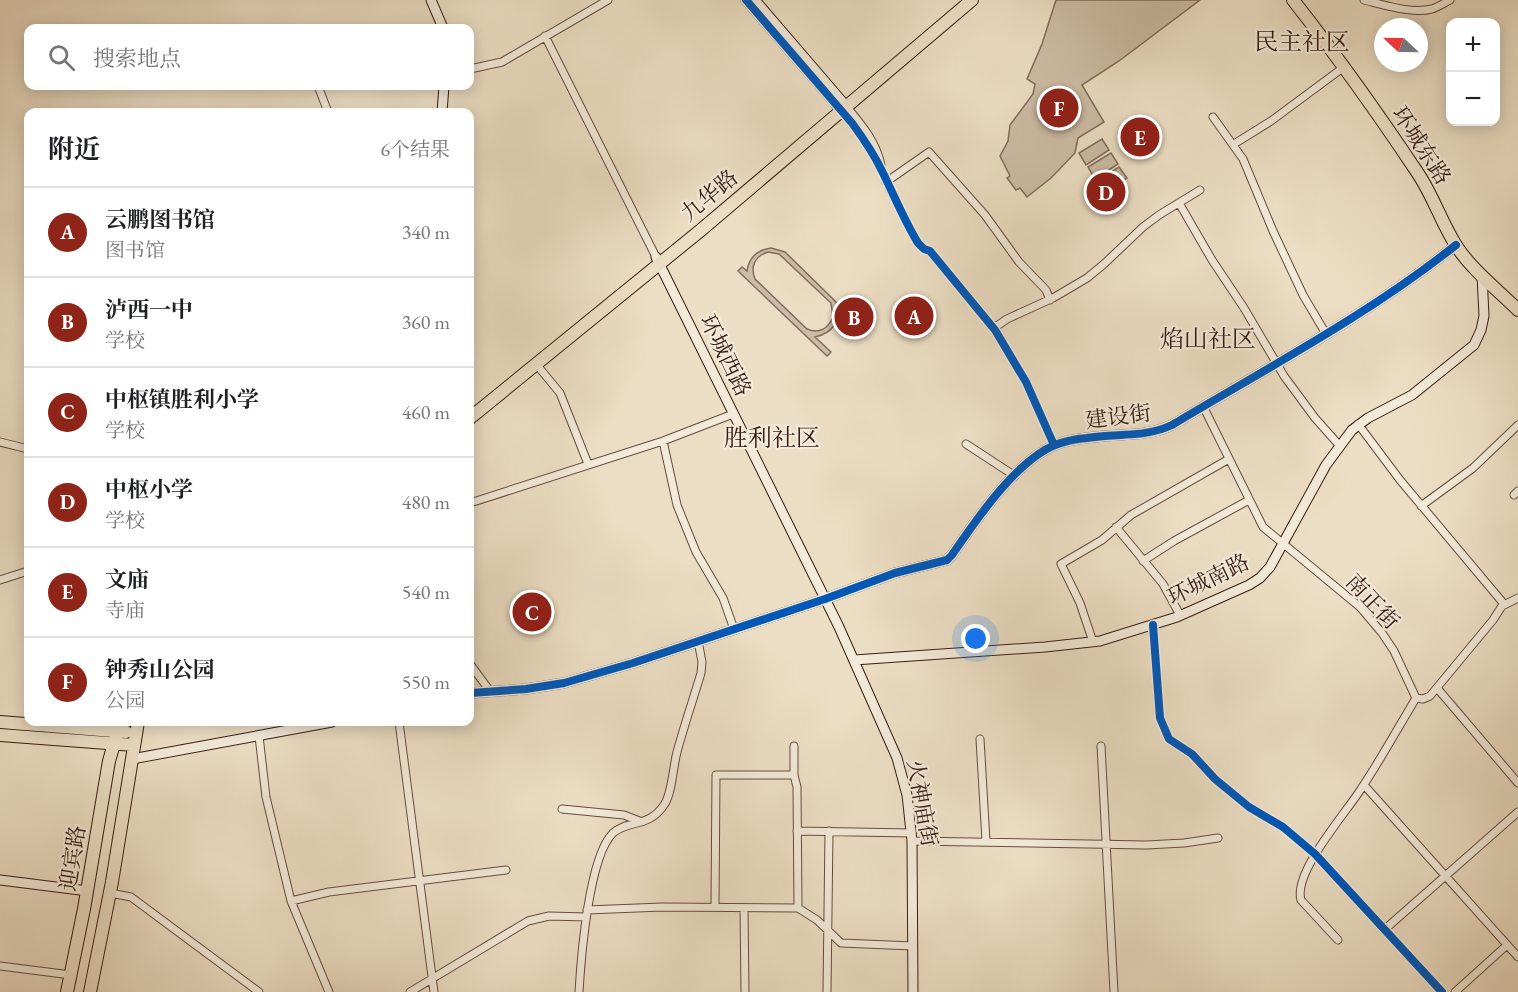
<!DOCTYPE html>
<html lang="zh">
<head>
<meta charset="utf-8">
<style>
	:root { --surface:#fff; --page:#f2f2f2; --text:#202124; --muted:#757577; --line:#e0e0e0; --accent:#8f2418 }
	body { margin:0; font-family:"EB Garamond","Noto Serif SC",serif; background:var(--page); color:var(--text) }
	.controls { position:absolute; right:18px; top:18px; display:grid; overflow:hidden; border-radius:12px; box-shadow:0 3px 15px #0003 }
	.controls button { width:54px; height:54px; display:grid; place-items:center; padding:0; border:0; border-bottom:2px solid var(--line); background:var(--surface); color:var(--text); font:30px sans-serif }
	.compass { position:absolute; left:1374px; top:18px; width:54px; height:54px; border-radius:50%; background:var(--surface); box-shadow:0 3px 15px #0003; rotate:292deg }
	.you { position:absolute; left:976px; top:639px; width:21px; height:21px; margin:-15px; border:4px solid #fff; border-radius:50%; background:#1a73e8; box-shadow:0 0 0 9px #1a73e833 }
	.badge { display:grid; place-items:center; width:39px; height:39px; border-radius:50%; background:var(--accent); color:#fff; font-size:20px; font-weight:700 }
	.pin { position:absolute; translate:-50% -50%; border:3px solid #fff; box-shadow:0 2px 6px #0006 }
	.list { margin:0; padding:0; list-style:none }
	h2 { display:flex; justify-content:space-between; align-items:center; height:78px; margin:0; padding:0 24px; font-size:26px }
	h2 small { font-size:20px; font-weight:400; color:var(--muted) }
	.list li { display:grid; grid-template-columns:39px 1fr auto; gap:18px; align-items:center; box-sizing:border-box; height:90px; padding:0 24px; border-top:2px solid var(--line) }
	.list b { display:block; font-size:22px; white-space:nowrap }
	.list p { margin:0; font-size:20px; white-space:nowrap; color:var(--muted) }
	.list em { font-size:20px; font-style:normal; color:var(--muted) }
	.icon { flex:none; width:33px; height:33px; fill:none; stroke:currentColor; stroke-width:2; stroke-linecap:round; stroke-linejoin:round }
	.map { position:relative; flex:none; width:1518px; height:992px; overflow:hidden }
	.search { position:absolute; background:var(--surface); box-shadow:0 3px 15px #0003; left:24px; top:24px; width:450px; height:66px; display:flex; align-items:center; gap:15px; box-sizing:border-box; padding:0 21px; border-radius:12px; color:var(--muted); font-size:22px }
	.panel { position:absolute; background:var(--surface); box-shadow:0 3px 15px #0003; left:24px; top:108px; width:450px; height:618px; border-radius:12px }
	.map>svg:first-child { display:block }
</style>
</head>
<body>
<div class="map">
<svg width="1518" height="992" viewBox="0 0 1518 992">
	<rect width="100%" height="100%" fill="#ecdec4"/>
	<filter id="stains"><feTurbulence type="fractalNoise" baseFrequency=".00333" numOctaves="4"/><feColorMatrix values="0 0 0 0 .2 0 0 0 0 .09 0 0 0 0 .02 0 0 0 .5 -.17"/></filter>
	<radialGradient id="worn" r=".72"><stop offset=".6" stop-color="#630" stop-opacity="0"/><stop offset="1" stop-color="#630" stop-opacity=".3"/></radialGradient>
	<path fill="#cdbda6" stroke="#826c5c" stroke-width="1.5" fill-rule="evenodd" d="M1056,0H1200L1119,61L1082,85L1104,122L1078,138L1075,153L1051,178L1027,197L1020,188L1016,190L1007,178L1010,176L1000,156L1008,141L1010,125L1033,94L1035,84L1027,79L1042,44Z
		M1102,139L1109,150L1086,165L1079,153Z
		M1111,153L1118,164L1095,179L1088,167Z
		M1119,167L1127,178L1104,193L1097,181Z
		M771,248L785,252L836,302C842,320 833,333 815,337L831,352L827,356L738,271L742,267L747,271C749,257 757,250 771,248ZM768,252L779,254L831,303L833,317C828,329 819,334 807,329L755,279C750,266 755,256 768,252Z"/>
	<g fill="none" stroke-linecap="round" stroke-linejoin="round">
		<defs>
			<path id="street" d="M1364,0C1384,5 1411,14 1432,9C1438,7 1444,3 1450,0
				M545,36L656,257
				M470,69L502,62L608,0
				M318,86L328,112
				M846,106C861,124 876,141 881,165
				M841,110L862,137L882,170L890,190L918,243L924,249L930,251L995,330L1026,382L1054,445
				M1213,117L1243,159L1273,231L1303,295L1326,334
				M1234,144L1271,121L1344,67
				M886,182L929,152L985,215L1019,262L1046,290L1050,300
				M1179,203L1212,260L1244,308L1284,376L1315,418L1339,445
				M994,328L1007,319L1053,298L1087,278L1104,264L1143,227L1159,215L1200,190
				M536,364L560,393L588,464
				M1203,406L1263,527L1360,607L1382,633L1394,651L1416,698
				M1358,424L1400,480L1504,604
				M663,441L677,505L696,552L723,598L734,629
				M0,442L28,449
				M966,444L1015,476
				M1514,495L1518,491
				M470,503L663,441L733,414
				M1421,506L1473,468L1518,425
				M1116,527L1163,584L1180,615
				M1143,561L1174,541L1249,500
				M0,580L28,571
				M1153,625L1160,718L1169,739L1192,754L1215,779L1249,807L1283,827L1315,854L1442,992
				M1093,642L1080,603L1061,564L1102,540L1131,515L1229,459
				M470,664L490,691
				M1437,688L1518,783
				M1416,698L1423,699L1430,696L1493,620L1502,606L1518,598
				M399,722L434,992
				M259,736L266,797L291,901L329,992
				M980,739L986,841
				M794,746V775L797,787L798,908
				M1101,746L1114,992
				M1364,785L1518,957
				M562,809L624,815L642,822
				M797,831L912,833
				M912,841L1146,845L1184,843L1218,838
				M110,893L131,897L259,992
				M291,901L329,892L506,870
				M715,907L716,775H794
				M744,908L745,992
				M587,910L662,907L798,908L817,920L841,943L913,946
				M1384,930L1518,812
				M1338,940L1301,900C1293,872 1346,813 1361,789C1381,759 1398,728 1416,698
				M0,966L71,975
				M410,992L528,921L549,916L586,917
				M579,992C581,957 589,856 613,833C627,820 649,828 664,805C672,794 673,767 677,752C684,726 693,700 701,673L702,662L698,641
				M827,992L829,831
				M1455,992L1507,945"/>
			<path id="secondary" d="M431,0L443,28
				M746,0L841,110
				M755,0L846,106
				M442,112L444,86
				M656,257L839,627L897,758L907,795L912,841L913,992
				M854,660L1045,647L1100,641L1177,617L1249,585L1260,578L1270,567L1326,465L1352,430L1368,418L1412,395L1474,345L1481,330L1484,316L1482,275
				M470,693L526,689L564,683L633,663L825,599L895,573L947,560L952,555C976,520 1016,461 1055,445C1065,441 1076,439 1087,438C1116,433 1145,438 1172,425C1269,367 1368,315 1456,245
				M132,759L332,722
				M0,880L88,891"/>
			<path id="highway" d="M1293,0C1337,56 1379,115 1419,175C1434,198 1442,224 1457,247C1473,271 1498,290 1518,310
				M470,418L701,230L972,0
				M0,722L126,732
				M0,735L134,745
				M67,992L84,909L109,761L116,737L124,722
				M90,992L112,882L138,722"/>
		</defs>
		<use href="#street" stroke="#654c3e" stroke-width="9"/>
		<use href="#secondary" stroke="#381c12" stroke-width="11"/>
		<use href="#highway" stroke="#381c12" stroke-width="14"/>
		<use href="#street" stroke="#f3ead9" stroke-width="7"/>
		<use href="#secondary" stroke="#f3ead9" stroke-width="9"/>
		<use href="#highway" stroke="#ecdec4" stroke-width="12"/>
		<defs>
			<path id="cycleway" d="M746,0L852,123C863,138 874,154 882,171C894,195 904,220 918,243L924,249L930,251L995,330L1026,382L1054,445
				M1153,625L1160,718L1169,739L1192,754L1215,779L1249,807L1283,827L1315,854L1442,992
				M470,693L526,689L564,683L633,663L825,599L895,573L947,560L952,555C976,520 1016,461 1055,445C1065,441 1076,439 1087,438C1116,433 1145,438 1172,425C1269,367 1368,315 1456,245"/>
		</defs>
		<use href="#cycleway" stroke="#f3ead9" stroke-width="11"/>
		<use href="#cycleway" stroke="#0057b8" stroke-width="8"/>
	</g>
	<g text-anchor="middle" stroke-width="4.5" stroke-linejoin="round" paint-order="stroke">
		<g font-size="22" fill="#381c12" stroke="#f3ead9">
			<text transform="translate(1422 145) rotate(57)" y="8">环城东路</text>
			<text transform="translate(709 195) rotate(-40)" y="8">九华路</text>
			<text transform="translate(726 355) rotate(64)" y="8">环城西路</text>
			<text transform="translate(1118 416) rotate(-7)" y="8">建设街</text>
			<text transform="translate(1208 579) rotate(-26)" y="8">环城南路</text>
			<text transform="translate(1373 601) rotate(47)" y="8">南正街</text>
			<text transform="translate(923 803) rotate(80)" y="8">火神庙街</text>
			<text transform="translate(72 858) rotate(-81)" y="8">迎宾路</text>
		</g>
		<g font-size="24" fill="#381c12" stroke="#f3ead9">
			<text x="1302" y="50">民主社区</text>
			<text x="1208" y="347">焰山社区</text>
			<text x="772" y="446">胜利社区</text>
		</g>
	</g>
	<rect width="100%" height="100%" filter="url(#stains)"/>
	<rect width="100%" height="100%" fill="url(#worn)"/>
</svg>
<div class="controls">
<button>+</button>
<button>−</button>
</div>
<svg class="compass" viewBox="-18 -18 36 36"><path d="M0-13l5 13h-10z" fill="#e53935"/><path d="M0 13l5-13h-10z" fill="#757577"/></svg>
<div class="you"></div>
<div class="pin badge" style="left:914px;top:316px">A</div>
<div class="pin badge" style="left:854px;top:317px">B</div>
<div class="pin badge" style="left:532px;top:612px">C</div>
<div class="pin badge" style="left:1106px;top:192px">D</div>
<div class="pin badge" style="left:1140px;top:137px">E</div>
<div class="pin badge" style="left:1059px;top:108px">F</div>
<div class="search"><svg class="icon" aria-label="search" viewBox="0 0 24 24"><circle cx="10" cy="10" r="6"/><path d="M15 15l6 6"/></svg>搜索地点</div>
<section class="panel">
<h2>附近<small>6个结果</small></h2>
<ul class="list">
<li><span class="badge">A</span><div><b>云鹏图书馆</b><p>图书馆</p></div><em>340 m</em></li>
<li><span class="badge">B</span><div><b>泸西一中</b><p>学校</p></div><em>360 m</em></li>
<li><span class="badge">C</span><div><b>中枢镇胜利小学</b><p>学校</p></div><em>460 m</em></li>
<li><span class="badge">D</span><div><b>中枢小学</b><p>学校</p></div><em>480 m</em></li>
<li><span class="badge">E</span><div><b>文庙</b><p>寺庙</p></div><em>540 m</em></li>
<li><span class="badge">F</span><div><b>钟秀山公园</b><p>公园</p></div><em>550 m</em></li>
</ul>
</section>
</div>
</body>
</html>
